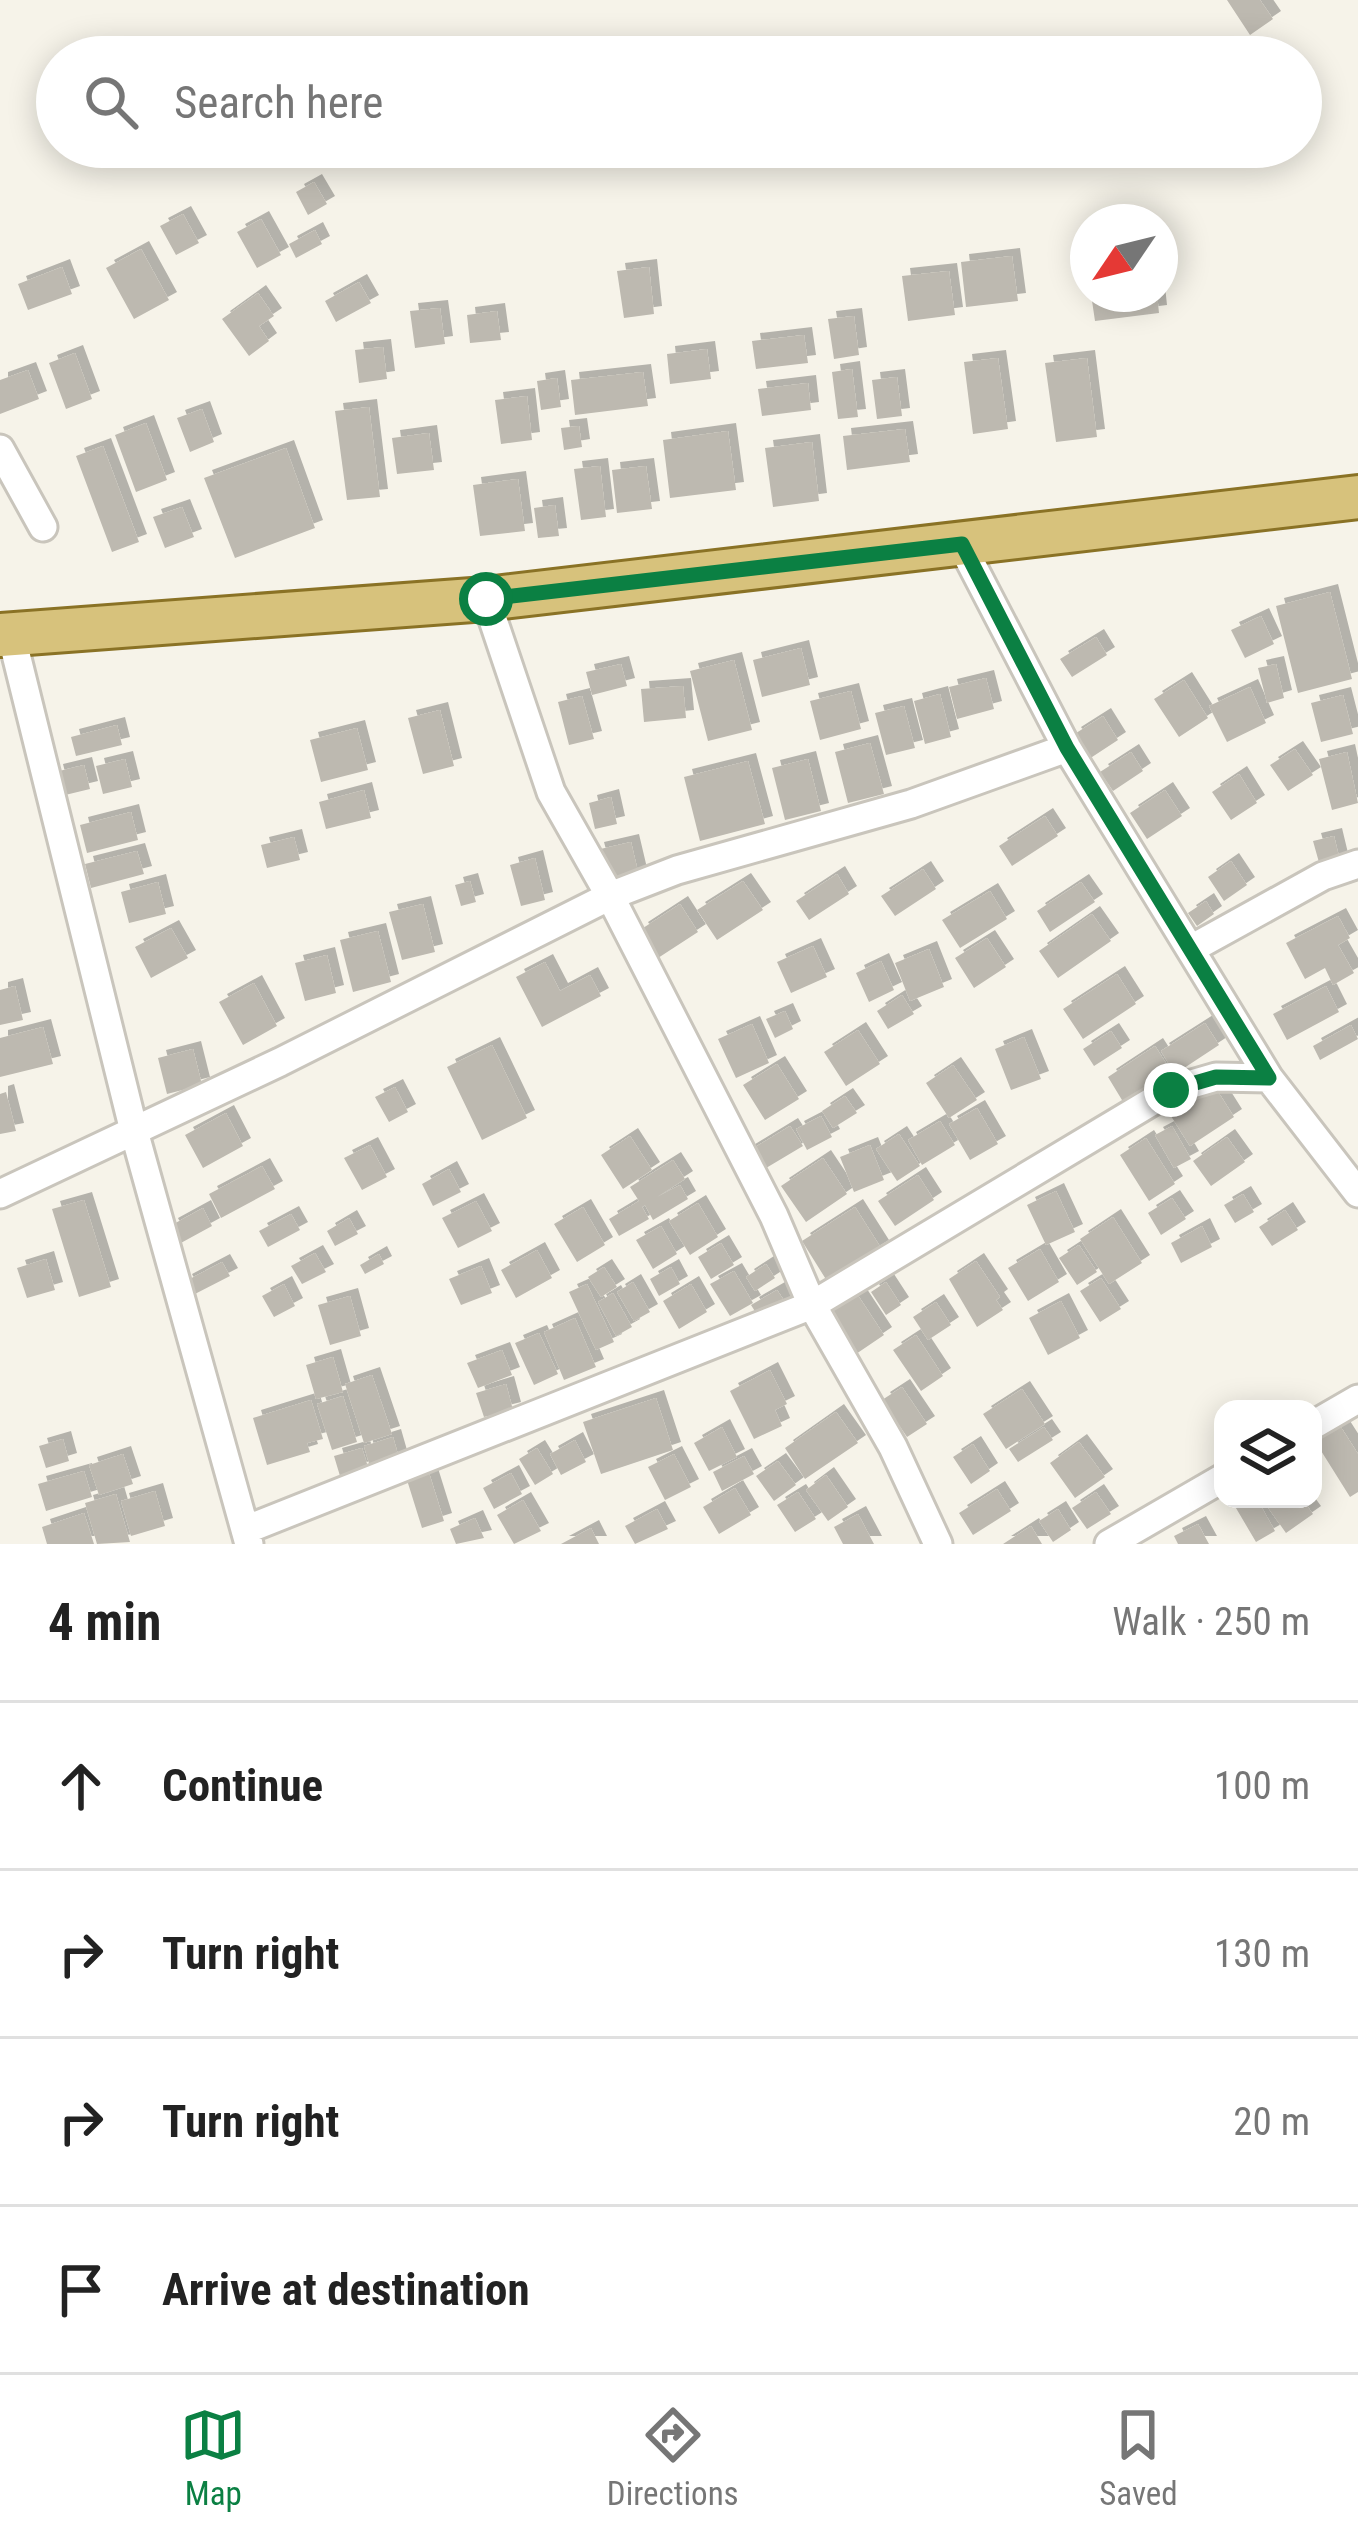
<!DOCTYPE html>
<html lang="en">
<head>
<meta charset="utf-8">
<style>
	:root { --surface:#fff; --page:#f2f2f2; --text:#222; --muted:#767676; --line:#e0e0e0; --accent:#0b8043 }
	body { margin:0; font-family:"Roboto Condensed",sans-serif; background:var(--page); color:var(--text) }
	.controls { position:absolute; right:36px; bottom:36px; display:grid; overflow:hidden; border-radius:24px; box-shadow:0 6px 30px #0003 }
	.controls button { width:108px; height:108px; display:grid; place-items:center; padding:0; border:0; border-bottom:3px solid var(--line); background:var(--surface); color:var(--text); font:60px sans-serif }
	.compass { position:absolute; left:1070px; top:204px; width:108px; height:108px; border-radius:50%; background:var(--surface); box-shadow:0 6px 30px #0003; rotate:235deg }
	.stop { position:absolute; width:36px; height:36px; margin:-27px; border:9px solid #0b8043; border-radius:50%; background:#fff }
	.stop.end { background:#0b8043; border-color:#fff; box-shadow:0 3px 12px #0008 }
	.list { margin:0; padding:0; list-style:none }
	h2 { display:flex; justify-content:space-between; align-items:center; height:156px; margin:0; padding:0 48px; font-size:51px }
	h2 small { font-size:39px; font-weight:400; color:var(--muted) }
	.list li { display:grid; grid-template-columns:78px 1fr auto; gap:36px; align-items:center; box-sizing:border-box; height:168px; padding:0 48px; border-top:3px solid var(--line) }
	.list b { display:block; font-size:45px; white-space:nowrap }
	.list em { font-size:39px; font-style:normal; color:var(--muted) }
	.icon { flex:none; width:66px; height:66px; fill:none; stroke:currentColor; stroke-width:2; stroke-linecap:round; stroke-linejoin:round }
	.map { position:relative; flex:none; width:1358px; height:1544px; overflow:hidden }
	.search { position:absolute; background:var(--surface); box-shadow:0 6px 30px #0003; left:36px; right:36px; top:36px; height:132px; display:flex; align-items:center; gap:30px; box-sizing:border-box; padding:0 42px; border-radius:66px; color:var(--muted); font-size:45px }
	.sheet { height:828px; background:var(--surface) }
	nav { display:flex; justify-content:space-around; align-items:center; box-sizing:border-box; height:168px; border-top:3px solid var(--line); background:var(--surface); font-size:33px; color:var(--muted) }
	nav a { display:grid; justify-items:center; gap:6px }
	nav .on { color:var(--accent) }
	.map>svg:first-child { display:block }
</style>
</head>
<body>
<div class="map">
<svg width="1358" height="1544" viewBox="0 0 1358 1544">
	<defs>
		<filter id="shadow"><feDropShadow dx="8" dy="-8" stdDeviation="0" flood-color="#0004"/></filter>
	</defs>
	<rect width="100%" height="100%" fill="#f6f3e9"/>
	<path fill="#bdb9b0" filter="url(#shadow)" d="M1227,0H1260L1273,19L1250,35Z
		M314,182L327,204L308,215L296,192Z
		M183,214L199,243L176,255L160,226Z
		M261,219L281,255L257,268L237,232Z
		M315,230L322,244L296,258L289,244Z
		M141,249L169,300L134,319L106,268Z
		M1012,256L1018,301L966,307L961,262Z
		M62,267L72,294L28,310L18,284Z
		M649,267L654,314L624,318L617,271Z
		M949,271L955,315L908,321L902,276Z
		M359,282L371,303L336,322L325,301Z
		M258,293L274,316L259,326L269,341L249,356L222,319Z
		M1091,294H1157L1159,313L1095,321Z
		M440,308L445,344L415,348L410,311Z
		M497,311L501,340L470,343L467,315Z
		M854,316L859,355L834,359L828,319Z
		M804,335L808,363L756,369L752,341Z
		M383,347L387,379L359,383L355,350Z
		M707,349L711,379L670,384L667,354Z
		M75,353L92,399L66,409L49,363Z
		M998,358L1008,429L973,434L964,362Z
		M1087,358L1097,437L1056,442L1045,363Z
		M852,369L858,417L838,419L832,372Z
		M28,370L39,399L0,414V380Z
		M643,372L648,406L575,415L571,380Z
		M897,377L902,416L877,419L872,380Z
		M557,378L561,407L541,410L537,381Z
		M808,383L811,410L762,416L758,389Z
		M527,396L532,440L501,444L495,400Z
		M369,407L380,497L347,500L335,411Z
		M202,409L214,442L190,452L177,418Z
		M146,423L167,480L136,492L115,435Z
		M579,426L582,447L564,450L561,428Z
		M905,429L910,462L847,470L843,436Z
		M728,431L736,490L670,498L663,440Z
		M429,433L434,470L397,474L392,438Z
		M812,442L819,501L773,507L765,448Z
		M103,446L139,542L112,552L76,456Z
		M286,448L315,528L235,558L204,478Z
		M600,466L606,517L581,520L574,469Z
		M646,466L652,509L617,513L612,470Z
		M518,479L525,531L480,536L473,485Z
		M555,505L559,536L538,538L534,508Z
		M182,507L194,537L165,548L153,517Z
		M1330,592L1352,679L1298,693L1276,606Z
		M1261,616L1274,644L1245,658L1231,630Z
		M1096,637L1107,655L1072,677L1060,659Z
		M801,648L810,685L762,697L753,660Z
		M734,660L752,730L708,741L690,671Z
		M621,664L627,686L592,695L586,672Z
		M1276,664L1284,698L1267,703L1258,668Z
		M986,678L994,709L957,719L949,687Z
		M1184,680L1208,718L1179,737L1154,699Z
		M683,686L686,718L644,722L641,689Z
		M1250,687L1266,723L1227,742L1209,706Z
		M851,691L861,729L820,740L810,701Z
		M940,694L951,737L925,744L914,701Z
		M1343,695L1353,734L1321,742L1311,703Z
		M582,696L594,739L569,745L558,702Z
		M904,706L915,748L886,755L875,713Z
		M440,710L454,766L423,774L408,718Z
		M1103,716L1118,740L1089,759L1073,735Z
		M117,725L122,745L76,756L71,737Z
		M357,728L368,770L321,782L310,740Z
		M870,743L884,794L848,803L835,752Z
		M1295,749L1313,775L1288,791L1270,765Z
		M1131,752L1143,771L1113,791L1100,772Z
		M1347,752L1358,803L1332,810L1319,759Z
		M125,759L132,787L103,794L96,766Z
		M808,759L821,811L785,820L772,768Z
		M748,761L765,824L700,841L684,777Z
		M84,765L90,789L61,796L55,772Z
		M1239,774L1257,803L1231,820L1212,792Z
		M364,790L371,818L326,829L319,802Z
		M1165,790L1182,816L1147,839L1130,813Z
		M611,797L617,824L595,829L589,803Z
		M131,812L138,840L87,853L80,825Z
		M1045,816L1058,836L1012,866L999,846Z
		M1334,836L1340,861L1320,866L1313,841Z
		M294,837L300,860L267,868L261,845Z
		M631,842L639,876L605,884L596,850Z
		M137,851L144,874L91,888L85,864Z
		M535,858L545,900L521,906L510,865Z
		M1231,861L1247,885L1224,901L1208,877Z
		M923,869L936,889L895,916L881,896Z
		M837,874L849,894L809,920L796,901Z
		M470,881L476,902L461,906L455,885Z
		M743,881L763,910L717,940L697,910Z
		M158,882L166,914L129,923L121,892Z
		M1081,882L1095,902L1050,932L1037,911Z
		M990,891L1007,919L960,948L942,920Z
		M1206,901L1214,914L1197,926L1188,913Z
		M423,904L435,952L402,960L389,912Z
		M680,904L698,932L658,958L640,930Z
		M1092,914L1111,941L1058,978L1039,951Z
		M1338,916L1350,938L1338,945L1354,973L1333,985L1325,968L1305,979L1286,943Z
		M171,928L188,958L151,978L135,947Z
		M378,931L391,982L353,992L340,940Z
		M987,938L1006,967L974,988L955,958Z
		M813,946L827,977L791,993L777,962Z
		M929,949L944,987L910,1001L895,963Z
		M327,955L336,993L305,1001L295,963Z
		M881,961L894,990L869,1002L856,973Z
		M545,962L560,991L590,975L601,996L542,1027L516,977Z
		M1117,974L1136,1004L1083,1039L1063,1009Z
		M254,983L277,1026L243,1045L219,1002Z
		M15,986L23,1020L0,1025V990Z
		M1326,986L1339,1012L1287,1040L1273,1014Z
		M902,995L914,1014L888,1029L877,1011Z
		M785,1011L793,1029L775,1038L766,1019Z
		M1205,1023L1219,1045L1175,1074L1161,1051Z
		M752,1024L769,1063L736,1078L718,1039Z
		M1351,1025L1358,1039L1320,1060L1313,1046Z
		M43,1027L53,1064L0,1077V1038Z
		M858,1030L880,1064L846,1086L824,1052Z
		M1111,1031L1122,1048L1094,1066L1083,1049Z
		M1024,1037L1041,1079L1011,1090L995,1049Z
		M492,1045L527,1118L482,1140L447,1067Z
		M1155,1046L1173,1074L1125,1105L1108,1077Z
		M193,1049L202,1085L167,1094L158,1058Z
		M777,1064L799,1099L765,1120L743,1085Z
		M953,1065L977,1100L949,1118L926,1083Z
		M395,1087L408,1112L389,1122L375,1097Z
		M1215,1087L1234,1117L1190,1146L1171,1116Z
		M6,1092L16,1131L0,1134V1094Z
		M845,1096L857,1113L833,1128L822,1111Z
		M977,1108L998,1144L970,1160L949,1124Z
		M226,1113L243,1146L203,1168L185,1135Z
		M821,1116L832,1137L807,1150L796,1129Z
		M940,1121L955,1145L922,1165L908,1140Z
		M790,1126L803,1146L756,1174L744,1154Z
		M1172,1126L1191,1159L1174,1168L1155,1135Z
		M899,1134L920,1166L897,1181L876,1149Z
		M630,1136L652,1170L623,1189L601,1155Z
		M1227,1137L1245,1162L1211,1186L1193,1161Z
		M1146,1138L1175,1184L1149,1201L1120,1155Z
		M370,1145L387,1177L362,1190L344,1158Z
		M870,1145L884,1180L854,1192L840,1157Z
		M823,1158L847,1194L806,1222L781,1186Z
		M673,1160L685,1179L657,1197L680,1185L688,1199L653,1220L645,1205L642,1207L649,1219L619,1236L609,1219L639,1201L630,1187Z
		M262,1166L275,1189L221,1218L209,1194Z
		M449,1169L461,1192L433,1206L422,1184Z
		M918,1175L934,1200L895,1226L878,1201Z
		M1056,1191L1075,1232L1046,1245L1027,1205Z
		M1243,1194L1254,1212L1235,1223L1224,1205Z
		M1172,1198L1186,1219L1161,1235L1148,1213Z
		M84,1200L111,1287L79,1297L52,1209Z
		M476,1201L492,1231L458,1248L442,1218Z
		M698,1203L718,1237L690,1255L669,1221Z
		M583,1207L605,1245L577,1262L554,1224Z
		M855,1207L881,1248L827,1281L802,1241Z
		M203,1208L212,1226L179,1244L170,1226Z
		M1285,1210L1298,1230L1272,1246L1259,1227Z
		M291,1214L300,1230L268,1247L259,1231Z
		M1113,1217L1142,1263L1109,1284L1080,1239Z
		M349,1218L358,1234L335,1246L327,1231Z
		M661,1226L677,1254L653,1269L636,1240Z
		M1202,1226L1212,1247L1181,1263L1171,1243Z
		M721,1243L734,1265L711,1279L698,1257Z
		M1079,1245L1097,1272L1077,1285L1059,1258Z
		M1040,1249L1059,1282L1028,1301L1008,1268Z
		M537,1250L552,1278L516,1298L501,1270Z
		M315,1253L326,1272L302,1284L291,1266Z
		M379,1254L384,1264L365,1274L360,1265Z
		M46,1259L55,1290L27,1298L17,1268Z
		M976,1261L1000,1297L996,1300L1003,1310L977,1327L949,1279Z
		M222,1262L230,1276L191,1296L184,1282Z
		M766,1264L775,1278L755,1291L746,1277Z
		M481,1266L492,1293L461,1305L449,1279Z
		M604,1267L617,1287L601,1297L588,1277Z
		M671,1267L680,1284L659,1296L650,1279Z
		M734,1271L753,1303L730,1316L710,1284Z
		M1101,1278L1121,1309L1100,1322L1080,1291Z
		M633,1282L650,1312L634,1321L617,1292Z
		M886,1282L901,1305L886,1315L871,1292Z
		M284,1284L295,1306L274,1317L262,1296Z
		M587,1284L614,1342L596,1350L569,1292Z
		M691,1284L707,1312L679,1329L663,1301Z
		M777,1290L787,1305L761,1321L751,1305Z
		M613,1293L632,1327L616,1336L598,1302Z
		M857,1294L884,1335L856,1354L829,1312Z
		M350,1296L361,1336L330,1345L318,1305Z
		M1061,1301L1080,1338L1048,1355L1029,1318Z
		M936,1302L951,1325L928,1340L913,1317Z
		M575,1318L596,1367L564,1380L544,1332Z
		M539,1333L558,1374L534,1385L515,1343Z
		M916,1335L943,1376L921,1391L893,1350Z
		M502,1350L512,1375L478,1388L467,1363Z
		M333,1357L343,1392L316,1399L306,1365Z
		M770,1370L787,1404L775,1410L782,1426L754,1439L730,1391Z
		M372,1375L392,1434L364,1443L345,1384Z
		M506,1384L513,1410L484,1417L476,1393Z
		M902,1387L927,1424L907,1437L882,1400Z
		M1022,1389L1045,1424L1006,1449L983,1414Z
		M343,1396L357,1442L332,1450L317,1404Z
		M656,1398L673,1450L601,1474L583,1422Z
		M311,1400L323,1439L307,1443L310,1452L267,1465L253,1418Z
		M836,1412L858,1443L805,1479L785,1448Z
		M1337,1421L1358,1454V1492L1350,1497L1313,1438Z
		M722,1427L737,1457L709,1471L694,1443Z
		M1044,1427L1053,1440L1018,1462L1009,1449Z
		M393,1437L399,1458L370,1467L364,1446Z
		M63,1439L69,1461L46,1468L39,1446Z
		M575,1440L586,1462L561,1475L550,1454Z
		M1079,1442L1105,1477L1075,1498L1050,1463Z
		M973,1444L990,1471L971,1484L953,1457Z
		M362,1448L368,1467L340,1476L334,1456Z
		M537,1448L553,1474L535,1485L519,1459Z
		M123,1454L133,1484L99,1495L89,1465Z
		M674,1454L691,1487L665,1500L648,1467Z
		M744,1456L754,1474L722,1491L713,1472Z
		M778,1461L796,1485L774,1501L756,1476Z
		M84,1471L92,1497L46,1511L38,1484Z
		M429,1473L444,1521L422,1528L407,1480Z
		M511,1473L522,1494L494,1509L483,1488Z
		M826,1475L848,1507L828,1521L806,1490Z
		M735,1488L751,1515L719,1534L703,1507Z
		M997,1489L1011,1511L973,1535L959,1513Z
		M155,1491L165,1526L131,1536L121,1501Z
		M798,1492L816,1519L795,1532L777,1505Z
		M1096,1492L1111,1514L1087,1529L1072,1508Z
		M116,1494L130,1542L97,1544L85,1503Z
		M1240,1499H1257L1275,1531L1256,1542L1233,1503Z
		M1262,1499H1302L1313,1514L1286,1533Z
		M523,1500L541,1531L514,1544L497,1515Z
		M657,1509L668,1529L635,1544L625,1526Z
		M1058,1509L1071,1530L1053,1542L1039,1521Z
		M84,1513L94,1544H47L42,1527Z
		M858,1514L874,1544H843L834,1527Z
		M475,1518L484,1538L456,1544L450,1529Z
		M1198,1524L1209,1544H1178L1174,1536Z
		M1031,1526L1042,1544H1003Z
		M591,1528L599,1544H561Z"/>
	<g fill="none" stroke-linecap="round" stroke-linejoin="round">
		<defs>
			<path id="street" d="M0,449L43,527
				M961,544L1067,748L1269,1078L1358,1193
				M486,599L551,792L610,896L774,1216L812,1305L893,1447L938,1544
				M11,634L134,1131L249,1544
				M1191,949L1323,876L1358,864
				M0,1194L280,1062L610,896L677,870L911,804L1067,748
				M1313,1425L1358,1399
				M245,1530L812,1305L1171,1090L1216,1077L1269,1078
				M1109,1544L1223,1478"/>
			<path id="primary" d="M0,635L486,599L1358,497"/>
		</defs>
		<use href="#street" stroke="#c9c5bc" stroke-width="33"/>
		<use href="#primary" stroke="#8a7225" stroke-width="48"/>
		<use href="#street" stroke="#fff" stroke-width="27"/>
		<use href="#primary" stroke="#d7c27c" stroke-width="42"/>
	</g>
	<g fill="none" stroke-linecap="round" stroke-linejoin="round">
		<path stroke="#0b8043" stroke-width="15" d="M486,599L962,544L1067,748L1269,1078L1216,1077L1171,1090"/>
	</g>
</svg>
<div class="controls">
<button><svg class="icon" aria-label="layers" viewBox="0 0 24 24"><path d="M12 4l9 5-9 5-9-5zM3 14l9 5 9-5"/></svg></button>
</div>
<svg class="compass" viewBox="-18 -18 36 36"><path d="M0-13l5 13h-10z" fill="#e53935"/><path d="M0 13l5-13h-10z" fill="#767676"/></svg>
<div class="stop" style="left:486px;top:599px"></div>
<div class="stop end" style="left:1171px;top:1090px"></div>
<div class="search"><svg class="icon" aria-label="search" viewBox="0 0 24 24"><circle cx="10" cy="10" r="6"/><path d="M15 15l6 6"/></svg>Search here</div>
</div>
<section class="sheet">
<h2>4 min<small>Walk · 250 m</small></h2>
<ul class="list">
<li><svg class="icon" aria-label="ahead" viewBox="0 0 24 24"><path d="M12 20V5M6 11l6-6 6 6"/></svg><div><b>Continue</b></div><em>100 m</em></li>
<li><svg class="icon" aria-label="right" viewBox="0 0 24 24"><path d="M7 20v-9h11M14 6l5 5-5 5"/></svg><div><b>Turn right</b></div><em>130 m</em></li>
<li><svg class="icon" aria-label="right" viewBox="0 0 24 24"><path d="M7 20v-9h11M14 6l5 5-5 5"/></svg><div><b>Turn right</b></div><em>20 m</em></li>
<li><svg class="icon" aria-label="arrive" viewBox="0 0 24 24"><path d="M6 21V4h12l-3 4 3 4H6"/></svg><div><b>Arrive at destination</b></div></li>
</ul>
</section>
<nav>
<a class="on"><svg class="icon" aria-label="map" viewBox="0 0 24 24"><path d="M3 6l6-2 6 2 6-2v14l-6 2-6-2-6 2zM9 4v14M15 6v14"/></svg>Map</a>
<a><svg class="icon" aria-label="directions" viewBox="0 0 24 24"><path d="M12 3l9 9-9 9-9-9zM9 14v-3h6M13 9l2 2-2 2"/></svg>Directions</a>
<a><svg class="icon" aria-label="saved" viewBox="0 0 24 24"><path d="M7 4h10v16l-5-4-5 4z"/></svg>Saved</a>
</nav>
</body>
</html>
